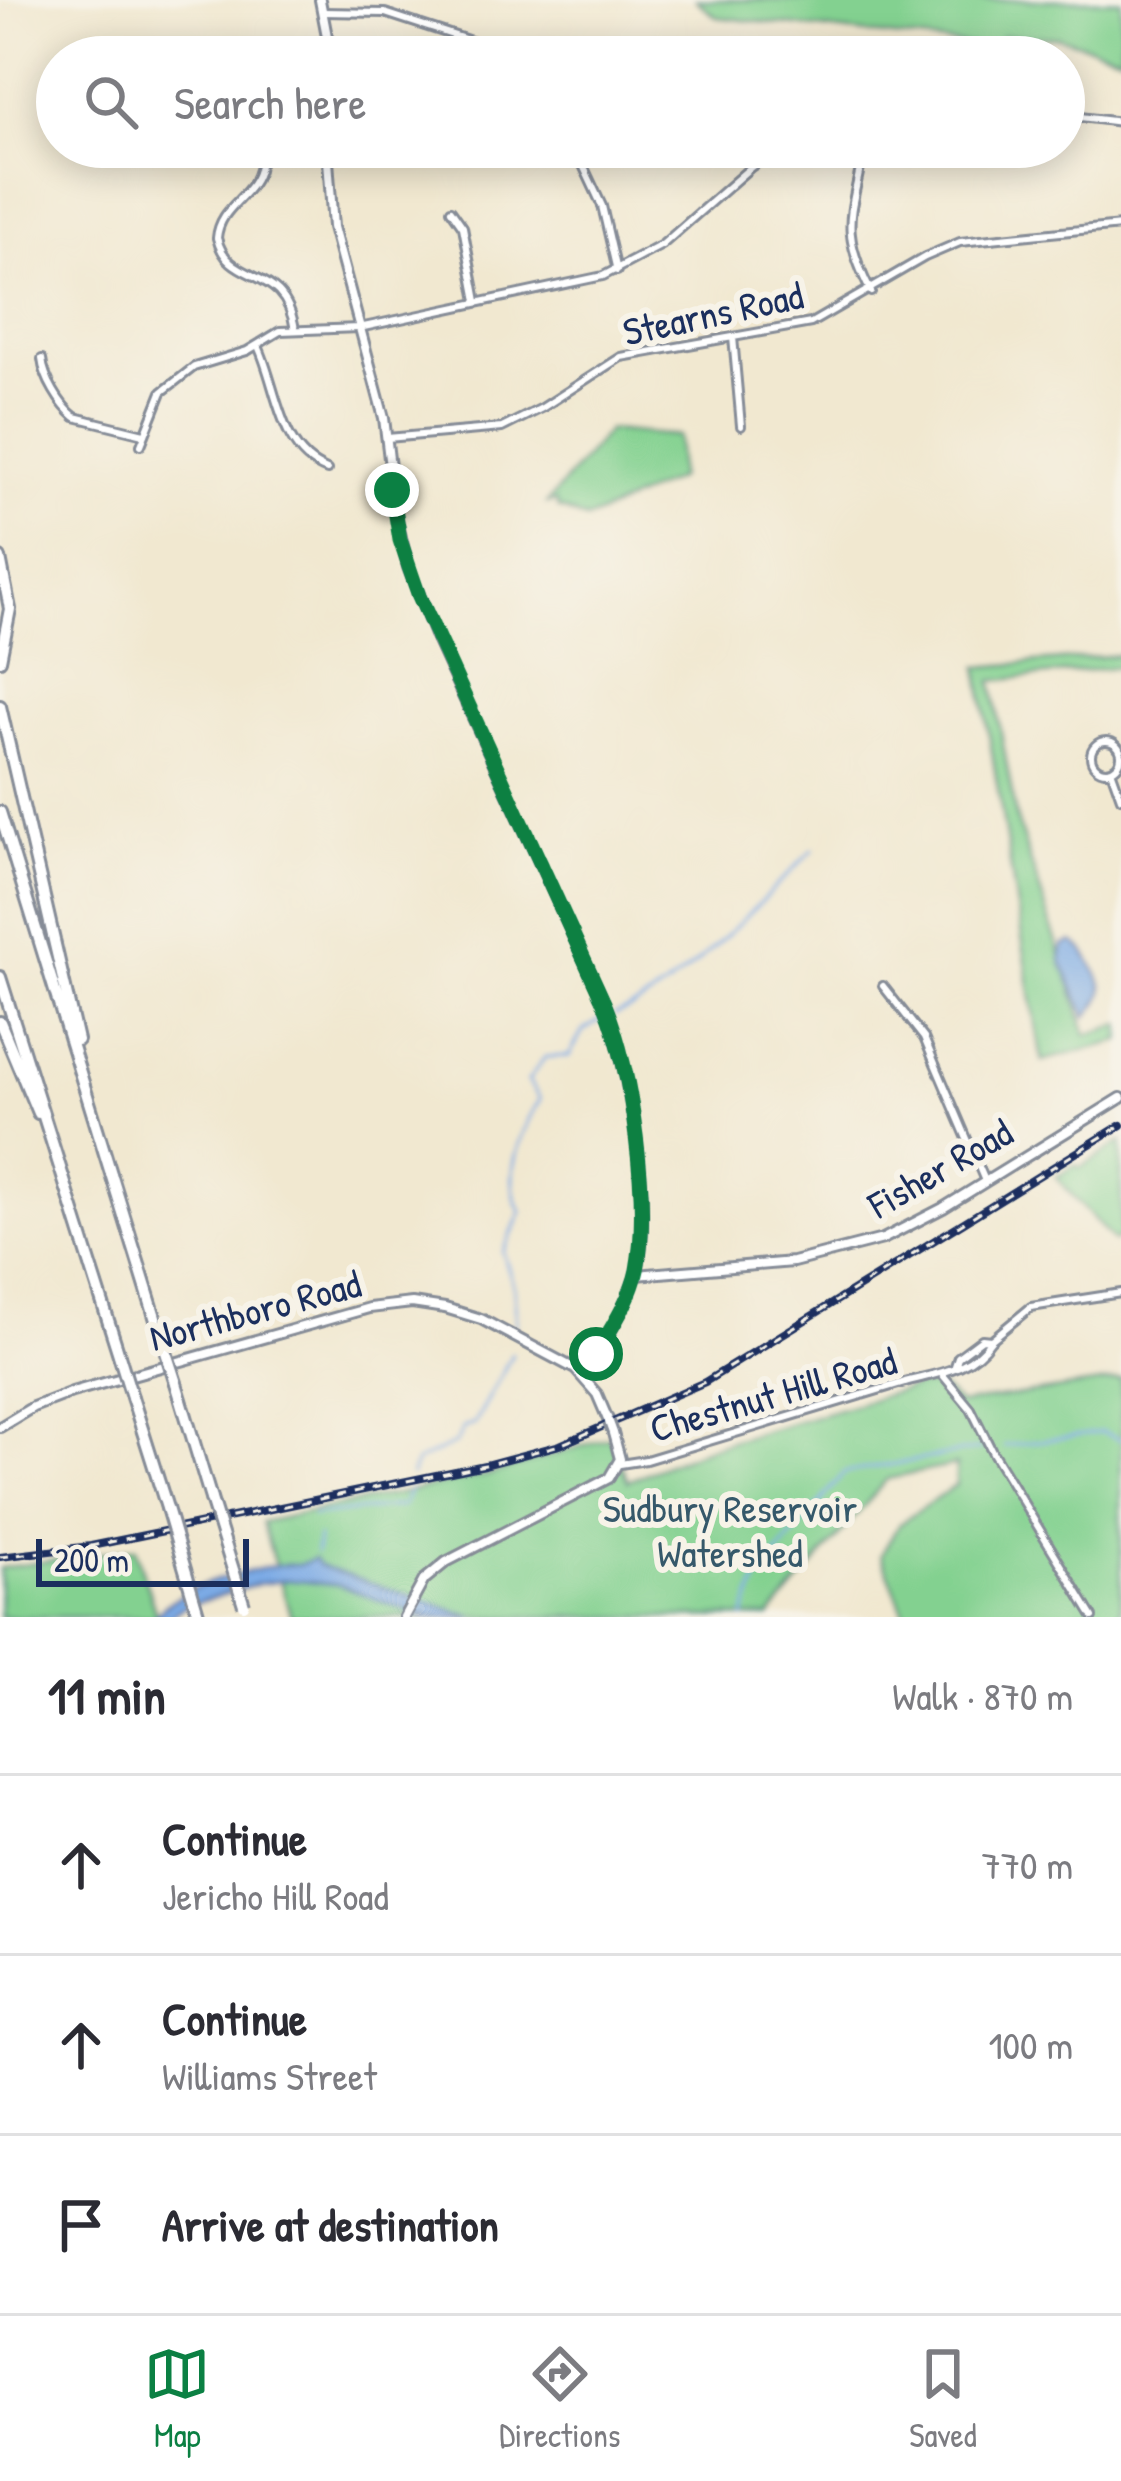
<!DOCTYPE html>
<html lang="en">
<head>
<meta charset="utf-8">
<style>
	:root { --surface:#fff; --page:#f2f2f3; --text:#2b2b33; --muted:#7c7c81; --line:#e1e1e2; --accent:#0b8043 }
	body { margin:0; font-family:"Patrick Hand",sans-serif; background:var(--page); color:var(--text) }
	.scale { position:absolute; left:36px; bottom:30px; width:213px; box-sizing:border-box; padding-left:12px; border:6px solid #1b2f5e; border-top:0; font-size:33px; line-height:42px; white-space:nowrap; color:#1b2f5e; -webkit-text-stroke:9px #f7f3e8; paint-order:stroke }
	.stop { position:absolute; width:36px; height:36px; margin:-27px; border:9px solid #0b8043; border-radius:50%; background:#fff }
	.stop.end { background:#0b8043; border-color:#fff; box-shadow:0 3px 12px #0008 }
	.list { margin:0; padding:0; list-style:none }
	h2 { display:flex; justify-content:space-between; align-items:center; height:156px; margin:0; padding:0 48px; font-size:51px }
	h2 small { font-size:39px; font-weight:400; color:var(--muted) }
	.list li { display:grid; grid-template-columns:78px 1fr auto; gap:36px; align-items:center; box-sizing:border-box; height:180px; padding:0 48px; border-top:3px solid var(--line) }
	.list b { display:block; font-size:45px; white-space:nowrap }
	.list p { margin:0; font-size:39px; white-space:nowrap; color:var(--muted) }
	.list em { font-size:39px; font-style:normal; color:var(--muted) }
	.icon { flex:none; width:66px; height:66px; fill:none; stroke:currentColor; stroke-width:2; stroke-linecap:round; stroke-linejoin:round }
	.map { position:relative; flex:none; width:1121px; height:1617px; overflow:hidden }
	.search { position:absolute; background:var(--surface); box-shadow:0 6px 30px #0003; left:36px; right:36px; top:36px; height:132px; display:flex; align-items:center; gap:30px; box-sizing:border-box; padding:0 42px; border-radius:66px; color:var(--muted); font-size:45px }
	.sheet { height:696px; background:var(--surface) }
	nav { display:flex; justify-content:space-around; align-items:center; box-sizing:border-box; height:168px; border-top:3px solid var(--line); background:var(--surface); font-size:33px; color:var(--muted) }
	nav a { display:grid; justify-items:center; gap:6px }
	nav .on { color:var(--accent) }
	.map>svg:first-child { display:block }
</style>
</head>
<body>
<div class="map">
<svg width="1121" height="1617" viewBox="0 0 1121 1617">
	<rect width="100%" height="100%" fill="#f7f3e8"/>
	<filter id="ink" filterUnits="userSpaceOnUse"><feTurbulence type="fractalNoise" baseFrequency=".00833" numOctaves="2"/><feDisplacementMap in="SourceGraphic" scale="24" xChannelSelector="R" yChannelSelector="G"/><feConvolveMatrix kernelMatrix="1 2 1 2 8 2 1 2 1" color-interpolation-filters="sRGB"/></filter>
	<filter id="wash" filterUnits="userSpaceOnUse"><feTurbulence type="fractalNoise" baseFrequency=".004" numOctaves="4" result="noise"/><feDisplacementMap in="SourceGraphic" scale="48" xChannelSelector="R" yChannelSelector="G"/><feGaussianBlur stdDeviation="2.7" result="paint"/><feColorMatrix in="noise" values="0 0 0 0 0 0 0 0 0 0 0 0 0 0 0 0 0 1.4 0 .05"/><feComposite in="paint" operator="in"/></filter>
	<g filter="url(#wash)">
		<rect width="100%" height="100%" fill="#f1e8d0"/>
		<path fill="#83d190" stroke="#4f8077" stroke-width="3" d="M696,0H1121V56L1058,37L1003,36L991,48L716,17Z
			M608,430L678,436V478L586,520L558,508L556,502L547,503Z
			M1121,655V667L992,681L1016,817L1087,1035L1121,1024V1041L1042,1061L978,667Z
			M1121,1142V1236L1114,1242L1056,1177L1076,1165L1080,1168Z
			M1121,1380V1617H906L881,1555L899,1524L956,1485V1465L887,1479L770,1617H291L262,1522L493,1474L610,1437L628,1481L706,1448L920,1385L940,1387L959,1404Z
			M135,1548L157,1617H0V1568Z"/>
		<path fill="#7baae5" stroke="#4b6ca2" stroke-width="3" d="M1072,942C1083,947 1085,953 1092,964C1107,987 1107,996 1087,1017L1061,961L1063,945Z
			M314,1559L319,1566L474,1617H426L338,1585L288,1580L258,1584L183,1607L169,1617H154C178,1586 231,1576 268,1567C284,1563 300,1567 314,1559Z"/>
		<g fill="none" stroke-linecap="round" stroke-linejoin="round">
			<path stroke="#7baae5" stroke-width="3" d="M615,1015C680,993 761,899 813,850
				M516,1325L514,1288L503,1252L522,1212C500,1180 522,1129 540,1099L528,1081L545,1057L569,1056L583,1031L602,1019
				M1004,1446L1102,1432L1121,1440
				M411,1475L416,1462L456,1443L463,1428L475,1424L512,1354
				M312,1516L403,1506L410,1489
				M316,1553L318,1537
				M744,1617L759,1577L844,1473L980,1449"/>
		</g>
	</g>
	<g filter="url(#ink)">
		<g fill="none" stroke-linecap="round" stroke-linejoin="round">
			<defs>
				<path id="street" d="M322,12L385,13L520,57
					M1064,115L1121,122
					M864,147C853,214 837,226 871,292
					M580,159L602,206L617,271
					M260,165C255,197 220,204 217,238C229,288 285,262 295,330
					M451,210L463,227L477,301
					M733,337L741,426
					M258,346C278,388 278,451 327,470
					M42,359C44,378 60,405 75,417L144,434
					M387,438L502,428L542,408L621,357L811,323L925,257L960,242L1121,226
					M141,445L162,392L194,367L247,351L280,331L359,328L603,276L662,245L751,167L782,147
					M1091 756a15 15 0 1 1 30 0a15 15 0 1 1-30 0Z
					M1111,770L1121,798
					M883,986L924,1038L985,1181
					M991,1340L1031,1307L1121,1293
					M942,1374L971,1409L993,1453L1093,1617
					M620,1464L646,1460L905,1382C938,1373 971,1370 991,1340L982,1339L958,1357L955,1366"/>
				<path id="secondary" d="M320,0L331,57
					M327,147L333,227L384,418L396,516L408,567L435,635L605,1005C630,1066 654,1214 635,1278C624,1312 602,1346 582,1375
					M636,1275L793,1262L883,1239L943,1208L1121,1098
					M0,1427L33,1407L72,1392L369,1308L412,1303L445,1308L481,1319L575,1369L597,1394L609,1422
					M404,1617L424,1580L446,1562L609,1478L620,1459L613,1433"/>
				<path id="highway" d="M0,558L10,609L0,660
					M0,706L77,1040
					M0,812L163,1343
					M0,977L119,1355
					M0,1022L38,1113
					M176,1383L211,1499
					M132,1397L167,1508"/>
			</defs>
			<use href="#street" stroke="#868c97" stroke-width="12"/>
			<use href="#secondary" stroke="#868c97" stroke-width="14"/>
			<use href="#highway" stroke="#868c97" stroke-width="16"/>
			<use href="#street" stroke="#fff" stroke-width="6"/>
			<use href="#secondary" stroke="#fff" stroke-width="8"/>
			<use href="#highway" stroke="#fff" stroke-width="10"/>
			<defs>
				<path id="rail" d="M0,1557L91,1546L485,1465L560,1445L705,1382L1121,1125"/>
			</defs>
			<use href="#rail" stroke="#1b2f5e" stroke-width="8"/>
			<use href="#rail" stroke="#f7f3e8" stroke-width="3" stroke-dasharray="9" stroke-linecap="butt"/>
			<defs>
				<path id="secondary-bridge" d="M609,1422L613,1433"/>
				<path id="highway-bridge" d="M163,1343L176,1383
					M119,1355L132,1397
					M211,1499L244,1605
					M167,1508L199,1617"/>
			</defs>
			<use href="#secondary-bridge" stroke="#868c97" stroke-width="14" stroke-linecap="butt"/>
			<use href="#highway-bridge" stroke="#868c97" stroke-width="16" stroke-linecap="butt"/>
			<use href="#secondary-bridge" stroke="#fff" stroke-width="8"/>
			<use href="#highway-bridge" stroke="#fff" stroke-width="10"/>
		</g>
	</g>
	<g fill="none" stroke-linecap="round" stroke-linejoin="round" filter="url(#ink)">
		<path stroke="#0b8043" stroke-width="15" d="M392,490L400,540L419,596L605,1005C632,1071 650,1200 637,1270C631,1300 611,1328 596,1354"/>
	</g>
	<g text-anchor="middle" stroke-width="12" stroke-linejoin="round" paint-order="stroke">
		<g font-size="39" fill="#1b2f5e" stroke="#f7f3e8">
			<text transform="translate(713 313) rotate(-12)" y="14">Stearns Road</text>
			<text transform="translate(940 1168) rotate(-30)" y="14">Fisher Road</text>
			<text transform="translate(255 1310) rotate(-15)" y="14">Northboro Road</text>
			<text transform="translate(773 1394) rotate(-16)" y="14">Chestnut Hill Road</text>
		</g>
		<g font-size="39" fill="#35586a" stroke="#f7f3e8">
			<text x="730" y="1522">Sudbury Reservoir<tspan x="730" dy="45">Watershed</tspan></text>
		</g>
	</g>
</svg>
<div class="scale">200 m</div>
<div class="stop" style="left:596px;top:1354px"></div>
<div class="stop end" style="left:392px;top:490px"></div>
<div class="search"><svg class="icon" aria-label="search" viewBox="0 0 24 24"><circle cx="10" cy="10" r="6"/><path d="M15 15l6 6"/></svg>Search here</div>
</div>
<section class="sheet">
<h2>11 min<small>Walk · 870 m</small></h2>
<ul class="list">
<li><svg class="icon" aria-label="ahead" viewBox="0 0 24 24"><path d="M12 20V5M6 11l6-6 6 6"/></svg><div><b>Continue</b><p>Jericho Hill Road</p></div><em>770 m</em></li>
<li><svg class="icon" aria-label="ahead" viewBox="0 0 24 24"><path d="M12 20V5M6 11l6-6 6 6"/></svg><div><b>Continue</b><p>Williams Street</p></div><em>100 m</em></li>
<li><svg class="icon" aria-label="arrive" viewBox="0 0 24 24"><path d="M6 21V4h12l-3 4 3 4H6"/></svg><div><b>Arrive at destination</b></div></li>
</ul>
</section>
<nav>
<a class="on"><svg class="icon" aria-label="map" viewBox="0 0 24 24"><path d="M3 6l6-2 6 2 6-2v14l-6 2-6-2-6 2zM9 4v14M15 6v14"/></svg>Map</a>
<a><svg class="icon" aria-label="directions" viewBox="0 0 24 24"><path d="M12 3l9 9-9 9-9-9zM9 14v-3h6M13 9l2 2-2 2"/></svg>Directions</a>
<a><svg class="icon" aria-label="saved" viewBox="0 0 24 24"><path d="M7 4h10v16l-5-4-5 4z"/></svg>Saved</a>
</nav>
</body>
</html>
